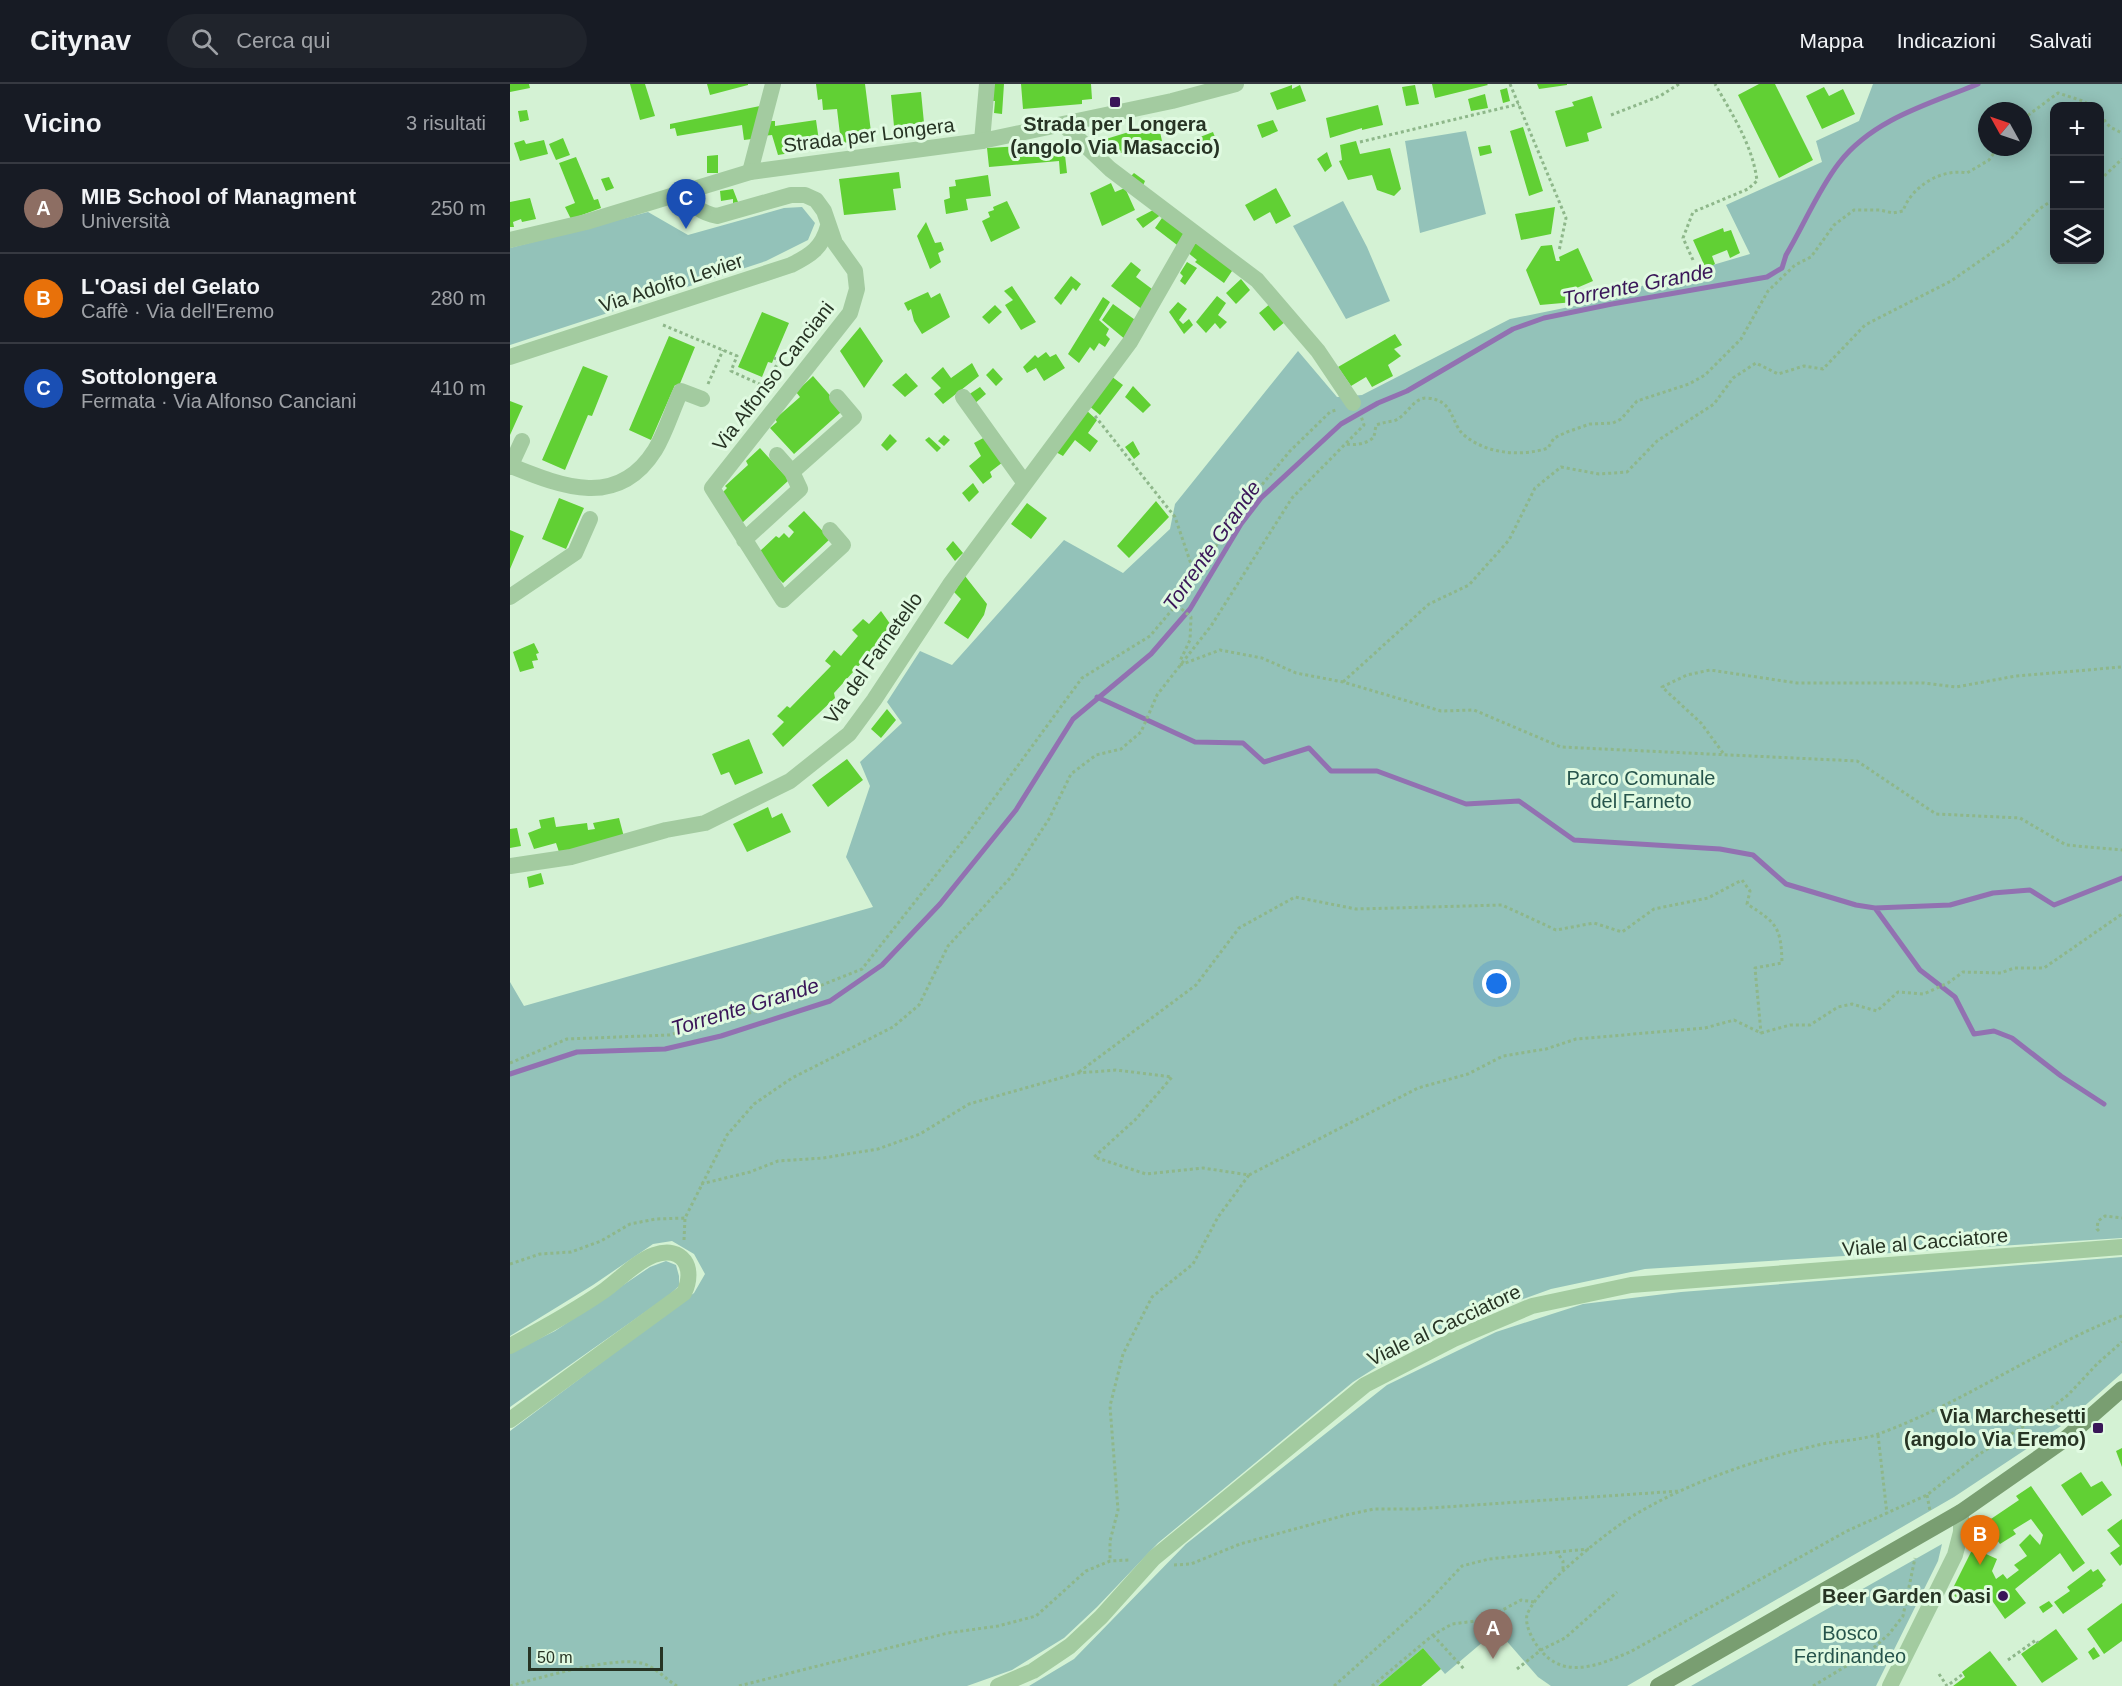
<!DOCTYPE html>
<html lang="it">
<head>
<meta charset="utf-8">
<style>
	:root { --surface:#171b24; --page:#20242c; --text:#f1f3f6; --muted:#9ea1a6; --line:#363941; --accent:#9f90af }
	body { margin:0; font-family:Helvetica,sans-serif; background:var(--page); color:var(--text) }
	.controls { position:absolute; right:18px; top:18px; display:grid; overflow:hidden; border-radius:12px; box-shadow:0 3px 15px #0003 }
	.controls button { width:54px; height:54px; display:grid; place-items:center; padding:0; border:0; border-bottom:2px solid var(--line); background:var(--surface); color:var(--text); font:30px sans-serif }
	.compass { position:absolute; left:1468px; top:18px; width:54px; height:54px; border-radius:50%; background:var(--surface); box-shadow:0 3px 15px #0003; rotate:310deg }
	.scale { position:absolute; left:18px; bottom:15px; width:135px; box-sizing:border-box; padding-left:6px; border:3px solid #273424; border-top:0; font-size:16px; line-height:21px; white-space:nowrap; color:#273424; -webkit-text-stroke:4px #e0fae1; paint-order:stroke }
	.you { position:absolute; left:987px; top:900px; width:21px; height:21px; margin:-15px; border:4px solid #fff; border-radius:50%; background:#1a73e8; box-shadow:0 0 0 9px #1a73e833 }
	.badge { display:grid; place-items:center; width:39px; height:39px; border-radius:50%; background:var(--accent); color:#fff; font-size:20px; font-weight:700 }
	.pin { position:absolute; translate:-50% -50px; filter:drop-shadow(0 2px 3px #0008) }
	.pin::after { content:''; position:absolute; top:32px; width:21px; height:18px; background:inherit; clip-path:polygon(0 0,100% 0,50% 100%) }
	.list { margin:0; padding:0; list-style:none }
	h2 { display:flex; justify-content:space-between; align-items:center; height:78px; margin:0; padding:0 24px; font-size:26px }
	h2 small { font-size:20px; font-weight:400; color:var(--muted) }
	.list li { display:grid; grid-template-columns:39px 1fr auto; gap:18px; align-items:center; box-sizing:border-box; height:90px; padding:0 24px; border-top:2px solid var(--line) }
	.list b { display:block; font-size:22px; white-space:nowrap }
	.list p { margin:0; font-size:20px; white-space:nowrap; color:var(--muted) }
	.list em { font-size:20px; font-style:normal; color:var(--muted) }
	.icon { flex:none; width:33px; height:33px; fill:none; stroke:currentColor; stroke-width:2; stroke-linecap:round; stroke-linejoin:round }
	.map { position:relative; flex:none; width:1612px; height:1602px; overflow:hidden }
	header { display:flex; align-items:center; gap:36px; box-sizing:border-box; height:84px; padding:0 30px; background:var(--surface); border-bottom:2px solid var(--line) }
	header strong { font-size:28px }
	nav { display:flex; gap:33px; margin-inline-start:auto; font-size:21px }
	.search { width:420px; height:54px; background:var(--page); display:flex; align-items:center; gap:15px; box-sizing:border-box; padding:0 21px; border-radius:33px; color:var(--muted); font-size:22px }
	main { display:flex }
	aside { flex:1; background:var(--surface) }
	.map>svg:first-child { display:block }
</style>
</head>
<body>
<header>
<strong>Citynav</strong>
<div class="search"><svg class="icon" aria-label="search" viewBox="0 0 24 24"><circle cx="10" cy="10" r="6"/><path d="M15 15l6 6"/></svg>Cerca qui</div>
<nav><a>Mappa</a><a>Indicazioni</a><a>Salvati</a></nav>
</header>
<main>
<aside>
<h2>Vicino<small>3 risultati</small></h2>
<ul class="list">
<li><span class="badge" style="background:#8d6e63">A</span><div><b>MIB School of Managment</b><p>Università</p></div><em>250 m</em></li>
<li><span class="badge" style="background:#e8710a">B</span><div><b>L'Oasi del Gelato</b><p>Caffè · Via dell'Eremo</p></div><em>280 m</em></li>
<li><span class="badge" style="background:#1a4fb4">C</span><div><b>Sottolongera</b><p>Fermata · Via Alfonso Canciani</p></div><em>410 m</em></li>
</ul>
</aside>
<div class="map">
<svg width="1612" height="1602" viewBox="0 0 1612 1602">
	<rect width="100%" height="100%" fill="#d4f2d4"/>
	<path fill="#93c2b9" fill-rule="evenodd" d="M1363,0H1612V1154L1135,1185L1041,1205L971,1230L892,1267L843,1298L648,1459L587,1523L554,1554L502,1586L457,1602H0V1347L184,1209L195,1190L184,1170L162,1157L143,1160L83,1201L0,1252V898L14,922L363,823L336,773L360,702L350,678L392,639L377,618L410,567L442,581L554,456L613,489L660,445L665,420L788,267L827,313L852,311L1000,235L1064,222L1240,170L1216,121L1312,78L1306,57L1349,37ZM1544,22H1590V176H1544ZM1477,27H1513V63H1477Z
		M956,47L976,130L910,149L895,57Z
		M833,117L857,163L880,217L836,235L783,142Z
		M292,123L305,139L298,156L256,177L0,261V164L138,128L178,151L274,124Z
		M1612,1173V1289L1554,1340L1444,1413L1117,1602H1041L1028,1593L987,1546L935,1590L913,1564L868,1602H519L564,1575L676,1460L877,1301L986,1248L1073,1220L1171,1208Z
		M156,1177L166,1181L169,1192V1202L158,1212L0,1323V1269L45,1247L140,1183Z
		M1432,1460L1428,1477L1366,1602H1181Z"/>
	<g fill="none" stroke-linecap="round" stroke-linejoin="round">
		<path stroke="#9271b1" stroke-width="5" d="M587,613L685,658L733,659L754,678L799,664L821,687H867L956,720L1009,717L1064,756L1210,765L1243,771L1276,800L1346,821L1365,824L1410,886L1445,913L1464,950L1484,947L1502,954L1551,992L1594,1020
			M1365,824L1440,821L1483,809L1520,806L1544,821L1612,794
			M0,990L67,968L155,965L211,952L320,917L372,881L430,820L506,726L563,635L641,570L680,525L731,440L751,414L831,340L868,319L897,307L1003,245L1034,234L1102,220L1257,193L1272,184L1276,171C1294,141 1308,106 1329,79C1363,35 1419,20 1468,0"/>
	</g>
	<path fill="#61d034" d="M0,0H19L20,4L0,8Z
		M120,0H135L145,32L130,36Z
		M197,0H238V1L200,11Z
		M306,0H355L362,56L331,59L327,25L313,26L312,15L308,16Z
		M483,0H494L492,30L484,29L485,17H481Z
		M511,0H581L582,15L572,16V20L513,25Z
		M922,0H977L978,1L925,14Z
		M1027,0H1057V1L1029,5Z
		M1249,0H1265L1303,76L1269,94L1228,11Z
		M782,1V5L790,1L796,17L767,26L760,9Z
		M905,1L909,20L896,22L892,3Z
		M1314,3L1319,12L1333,5L1345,30L1312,45L1296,12Z
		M997,4L1000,17L993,19L990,6Z
		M411,8L414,39L384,42L381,11Z
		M975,10L978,24L961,27L958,15Z
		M1082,12L1092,44L1077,49L1079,57L1056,63L1045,27L1064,22L1062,18Z
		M868,21L873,41L852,46V44L820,54L816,34Z
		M250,22L242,55L234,56L232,41L167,52L165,44L160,45V40Z
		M17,26L19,36L10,38L8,27Z
		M306,36L310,64L268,71L262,51L252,52L256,37H265V42Z
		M763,36L768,47L752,54L747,41Z
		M648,39L652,57L594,74L583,59Z
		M1013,43L1033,107L1019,112L1000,47Z
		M703,48L710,66L697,71L690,53Z
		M53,54L60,71L46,76L39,60Z
		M14,56L16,60L34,56L38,70L10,77L4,59Z
		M846,57L850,70L880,64L891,105L884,112L867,106L862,91L838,96L829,77L832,76L830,61Z
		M565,59L561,70L555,71L557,89L550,90L549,77L479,83L477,64Z
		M980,61L982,69L970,72L968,63Z
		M817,68L822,82L815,88L807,75Z
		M208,71V89H197V72Z
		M66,73L84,116L88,115L91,124L61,135L55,123L65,119L49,79Z
		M389,88L391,104L383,105L386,126L334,131L329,95Z
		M624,89L635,97L632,104L619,94Z
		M478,91L481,112L456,115L458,126L436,130L434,116L440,114L439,103L446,102L445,96Z
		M99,93L104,104L96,107L91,95Z
		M601,99L605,108L615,104L625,126L592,142L580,109Z
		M766,104L781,132L766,140L760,128L744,137L735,121Z
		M223,105L228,118L223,119V115L211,117L210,107Z
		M20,114L26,135L12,138L11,135L3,138L4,143H0V118Z
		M497,117L510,144L481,158L472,137L480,133L478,128L484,126L483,123Z
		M1045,123L1041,150L1011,156L1005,130Z
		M645,125L652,130L633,144L626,135Z
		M654,131L679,150L671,164L645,144Z
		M416,138L425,159L431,158L434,166L428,169L431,178L420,185L407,152Z
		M1213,144L1214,148L1221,146L1230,169L1220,174L1217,166L1202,172L1205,180L1196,185L1183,156Z
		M686,157L724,184L714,199L685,178L687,176L677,168Z
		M1042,161L1046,177H1050L1049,173L1068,164L1083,197L1062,206L1064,218L1030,221L1016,186L1031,162Z
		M621,178L631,186L626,193L646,208L633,226L601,202Z
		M677,178L687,184L675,201L670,197L673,192L670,189Z
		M561,192L571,200L566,207L563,204L551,221L544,214Z
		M731,195L740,206L726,220L716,209Z
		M502,202L526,238L511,246L495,221L503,216L494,207Z
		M418,208L421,214L430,209L440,233L412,250L404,237L401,225L398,227L394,219Z
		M707,212L716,219L708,231L717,238L710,245L705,239L696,249L686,238Z
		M593,213L600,218L589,236L599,245L596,251L600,255L595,263L589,259L584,267L580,263L569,279L558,270Z
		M668,218L677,225L669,236L673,240L679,235L683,241L674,250L659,228Z
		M761,219L776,237L764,247L749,229Z
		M603,220L628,238L616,256L592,236Z
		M485,221L492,228L479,240L472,233Z
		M252,228L279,239L262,279L258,278L252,293L228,283Z
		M350,243L373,277L354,304L330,267Z
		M885,250L892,261L884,265L891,272L878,281L883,292L862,303L856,293L841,302L828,283Z
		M159,252L185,263L169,302L165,301L141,356L119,346Z
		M536,268L540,273L546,270L555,284L534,297L526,284L517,289L513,283L525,271L528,274Z
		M462,279L469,292L433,320L424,310L431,304L421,294L433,283L441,294Z
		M73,282L98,292L82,332L78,331L55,386L32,376Z
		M483,284L493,295L486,302L476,291Z
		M396,289L408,302L395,313L382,301Z
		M303,292L325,317L331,328L284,370L260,344L267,338L265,335L290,313L286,308Z
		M601,292L613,301L590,331L578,321Z
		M623,302L641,321L633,329L615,313Z
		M470,303L476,310L464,320L458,311Z
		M0,317L13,322L0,351Z
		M576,326L587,336L578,349L588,357L580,368L565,356L553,372L544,367Z
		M380,350L387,357L377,367L371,361Z
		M434,351L440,356L434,362L428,357Z
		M477,352L493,378L480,388L482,393L473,400L459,382L471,372L464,359Z
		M419,353L431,364L427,368L415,356Z
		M623,357L630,370L624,375L615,363Z
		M250,364L279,396L232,439L212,409L217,404L215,402L238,381L236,377Z
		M463,399L469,408L459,418L452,409Z
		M49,414L74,424L56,465L32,455Z
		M646,417L659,433L619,474L607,462Z
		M517,419L537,434L521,455L501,440Z
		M294,427L320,455L273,499L255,481L249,468L266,452L269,454L274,449L279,454L284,448L278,442Z
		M0,446L14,452L0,485Z
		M443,457L453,469L445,477L436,465Z
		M455,492L477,520L474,531L458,555L434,539L451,515L444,508Z
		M371,527L383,544L324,609L325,614L273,663L262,650L274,638L267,632L277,622L280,624L321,582L315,577L324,566L331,572L348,552L342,546L353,535L359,540Z
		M24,559L29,569L26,570L28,576L22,577L24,584L10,588L3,568Z
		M377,625L386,636L371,654L361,645Z
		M239,655L253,689L225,701L219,688L211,691L202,670Z
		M337,675L353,696L318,723L302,701Z
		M258,723L262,734L272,729L281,748L237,768L223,740Z
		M44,733L46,743L77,739L78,746L85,745L83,739L109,734L114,753L50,771L46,759L24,765L18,749L31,744L29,736Z
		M7,744L11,762L0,764V745Z
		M31,789L34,800L19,804L17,793Z
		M1612,1364V1383L1606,1367Z
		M1571,1388L1581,1403L1592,1397L1602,1411L1572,1432L1551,1401Z
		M1521,1402L1575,1479L1563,1488L1550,1469L1505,1505L1516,1519L1495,1535L1474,1505L1464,1522L1440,1510L1463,1464L1487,1475L1482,1487L1486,1495L1493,1490L1497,1495L1509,1486L1504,1481L1517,1472L1509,1461L1520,1450L1530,1461L1533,1451L1521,1435L1503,1446L1506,1450L1490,1460L1475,1439L1509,1416L1506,1412Z
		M1612,1435V1480L1610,1482L1600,1469L1610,1462L1597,1446Z
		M1581,1485L1583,1488L1588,1485L1596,1496L1592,1500L1593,1502L1553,1530L1544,1518L1560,1507L1557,1503Z
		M1539,1517L1543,1522L1533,1529L1529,1523Z
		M1612,1519V1557L1594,1570L1577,1545Z
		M1546,1545L1568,1575L1532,1599L1511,1570Z
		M1584,1563L1590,1572L1583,1576L1578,1568Z
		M913,1564L931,1585L911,1602H868Z
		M1480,1567L1507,1602H1443L1455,1593L1452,1588Z"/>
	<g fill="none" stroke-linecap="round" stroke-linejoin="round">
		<path stroke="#8eb78a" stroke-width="3" stroke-dasharray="3 3" stroke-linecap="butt" d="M1000,0L1056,134L1049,167
			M1101,31L1150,12L1169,0
			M1590,31L1600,43L1612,49
			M1513,35L1548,9L1573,17L1581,22
			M850,58L1009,20
			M1590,96L1612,75
			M1183,176L1173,154L1183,128L1238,105L1247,97C1243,62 1222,30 1205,0
			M153,241L227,272L221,287L256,303L269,276L264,274
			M198,300L213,266
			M585,332L665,433L681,480L688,490
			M837,360C846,362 858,359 864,353L866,341C872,339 877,338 883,337C896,334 903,313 917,314C945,316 940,339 954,351C976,370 1012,373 1038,364L1044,354L1057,348L1080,340L1103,339L1111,335L1127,317L1179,300L1195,291L1231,255L1258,207L1285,181L1301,173L1324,141L1344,126H1370L1383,129L1393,127C1401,103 1431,84 1457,89L1479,76L1488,63
			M667,521L681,533L680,556L670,577
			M670,581L710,566L752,574L786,589L833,598L931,627L964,626L1051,663L1347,677L1426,730L1510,734L1556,761L1612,766
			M833,598L919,520L959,501L999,456L1025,404L1051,383L1089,390L1117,388L1147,357L1204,320L1223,294L1246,279L1268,290L1294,282L1313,285L1355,241L1441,197L1500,156L1528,126L1544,115
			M1213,669L1191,639L1152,603L1177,591L1200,586L1287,599H1414L1446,603L1506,592L1612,583
			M0,979L57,955L159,951L247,927L352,885L452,758L572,594L640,552L678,507L719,441L745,409L780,367L820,328L826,326
			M569,988L686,901L729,844L785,813L846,825L992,821L1046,846L1084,839L1112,848L1144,825L1198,814L1232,796L1240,807L1237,820C1267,839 1271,843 1272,879L1245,884L1251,949
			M739,1091L908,1004L958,990L993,972L1036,965L1066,955L1195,944L1224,936L1251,949L1280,941H1300L1328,923L1342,920L1367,927L1388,908L1414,910L1438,899L1453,888L1491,889L1504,884H1534L1612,830
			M191,1100L240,1088L268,1077L313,1074L368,1065L410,1050L459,1020L568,989L606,986L662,993L625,1036L584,1073L636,1090L693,1084L739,1091L708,1133L683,1180L642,1213L613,1270L600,1322L608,1426L600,1457V1477
			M1589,1147L1587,1145L1588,1137L1595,1132L1612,1134
			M174,1156L175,1134L217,1051L244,1020L282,994L383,943L409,921L438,862L501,793L539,735L561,690L586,671L611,665L631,648L647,611L701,542L782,414L854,341L851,332
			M0,1180L30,1170L61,1168L91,1157L120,1140L146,1135L175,1134
			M1612,1232C1528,1265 1455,1318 1371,1349C1351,1357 1329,1356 1308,1361C1245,1376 1182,1397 1126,1430C1099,1446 1027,1503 1017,1531C1015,1539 1020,1550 1024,1557C1049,1598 1084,1583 1120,1568L1337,1447L1417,1411L1468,1371L1533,1330L1558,1311L1588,1279L1612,1258
			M1368,1351L1377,1430
			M1417,1411L1420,1427
			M1047,1468L1079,1465
			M664,1481L681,1480L730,1460L836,1431L864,1425H906L1170,1407
			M923,1551L954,1585
			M1498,1576L1526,1556L1528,1559
			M1007,1585L1031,1566L1055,1554L1107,1508
			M1429,1590L1437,1602L1453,1590
			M0,1602C29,1594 112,1569 137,1581C148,1586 157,1596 167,1602
			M229,1602L438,1549L488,1542L526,1532L576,1487L600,1477L619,1476
			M824,1602L917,1519L952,1482L979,1475L1047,1468L1053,1477V1488
			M862,1602L923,1551L942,1540L974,1536L1011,1516L1024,1518
			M1303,1602L1358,1569L1379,1550L1393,1532L1405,1474"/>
		<path stroke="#a3cba0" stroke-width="16" d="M555,42L600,85L747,196L808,267L843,319
			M472,57L477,0
			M240,88L263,0
			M174,110C184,122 191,129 207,132L281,111H295L306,116L314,127L325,159L345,187L347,205L340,229L202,404L273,516L333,461L320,446
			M0,273L281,181C301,171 312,164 318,142
			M453,313L514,398
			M267,371L282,388
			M1,382C53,403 108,425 145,366C156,348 162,326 171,307L192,315
			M0,383L12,357
			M234,456L290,405L282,388L344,333L327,313
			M0,513L65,469L80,435
			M0,782L61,773L156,746L195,739L280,697L339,650L364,616L441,499L620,258L683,148
			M0,1262C32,1245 65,1227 95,1206C110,1195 127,1177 144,1171C173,1161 186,1184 174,1209L0,1336
			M488,1602L523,1587L560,1562L591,1533L644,1474L855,1301L944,1255L1022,1222L1121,1201L1612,1163
			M1380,1602L1445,1471L1451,1448V1428"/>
		<path stroke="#a3cba0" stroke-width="16" d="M0,156L76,138L240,88L472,57L662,17L726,0"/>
		<path stroke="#799e71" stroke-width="16" d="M1148,1602L1451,1428L1554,1356L1612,1305"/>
	</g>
	<g fill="#3a1658" stroke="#e0fae1" stroke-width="2">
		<rect x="599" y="12" width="12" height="12" rx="3"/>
		<rect x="1582" y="1338" width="12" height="12" rx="3"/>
		<circle cx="1493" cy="1512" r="6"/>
	</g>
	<g text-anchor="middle" stroke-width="6" stroke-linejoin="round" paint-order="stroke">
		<g font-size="20" font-weight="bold" fill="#273424" stroke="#e0fae1" text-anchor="end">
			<text x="605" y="47" text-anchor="middle">Strada per Longera<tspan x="605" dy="23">(angolo Via Masaccio)</tspan></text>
			<text x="1576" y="1339">Via Marchesetti<tspan x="1576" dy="23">(angolo Via Eremo)</tspan></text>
			<text x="1481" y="1519">Beer Garden Oasi</text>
		</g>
		<g font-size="20" fill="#273424" stroke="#e0fae1">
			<text transform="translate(359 51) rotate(-7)" y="7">Strada per Longera</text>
			<text transform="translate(161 199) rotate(-18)" y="7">Via Adolfo Levier</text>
			<text transform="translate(263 292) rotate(-52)" y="7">Via Alfonso Canciani</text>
			<text transform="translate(363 574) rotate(-55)" y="7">Via del Farnetello</text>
			<text transform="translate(1415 1158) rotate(-5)" y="7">Viale al Cacciatore</text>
			<text transform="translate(934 1241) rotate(-25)" y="7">Viale al Cacciatore</text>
		</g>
		<g font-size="20" fill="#26544c" stroke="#e0fae1">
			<text x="1131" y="701">Parco Comunale<tspan x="1131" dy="23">del Farneto</tspan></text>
			<text x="1340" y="1556">Bosco<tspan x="1340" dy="23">Ferdinandeo</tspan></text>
		</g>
		<g font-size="21" font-style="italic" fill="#3a1658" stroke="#e0fae1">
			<text transform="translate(1128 201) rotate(-11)" y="7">Torrente Grande</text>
			<text transform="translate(702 462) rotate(-55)" y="7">Torrente Grande</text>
			<text transform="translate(235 923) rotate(-17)" y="7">Torrente Grande</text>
		</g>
	</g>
</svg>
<div class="controls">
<button>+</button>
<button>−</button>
<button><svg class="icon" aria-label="layers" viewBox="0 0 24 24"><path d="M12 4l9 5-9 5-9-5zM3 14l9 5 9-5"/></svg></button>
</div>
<svg class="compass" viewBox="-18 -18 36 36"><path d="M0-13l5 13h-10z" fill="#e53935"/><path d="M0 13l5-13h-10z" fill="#9ea1a6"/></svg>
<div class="scale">50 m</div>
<div class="you"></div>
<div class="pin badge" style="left:983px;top:1575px;background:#8d6e63">A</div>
<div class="pin badge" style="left:1470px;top:1481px;background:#e8710a">B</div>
<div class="pin badge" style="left:176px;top:145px;background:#1a4fb4">C</div>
</div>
</main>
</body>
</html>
